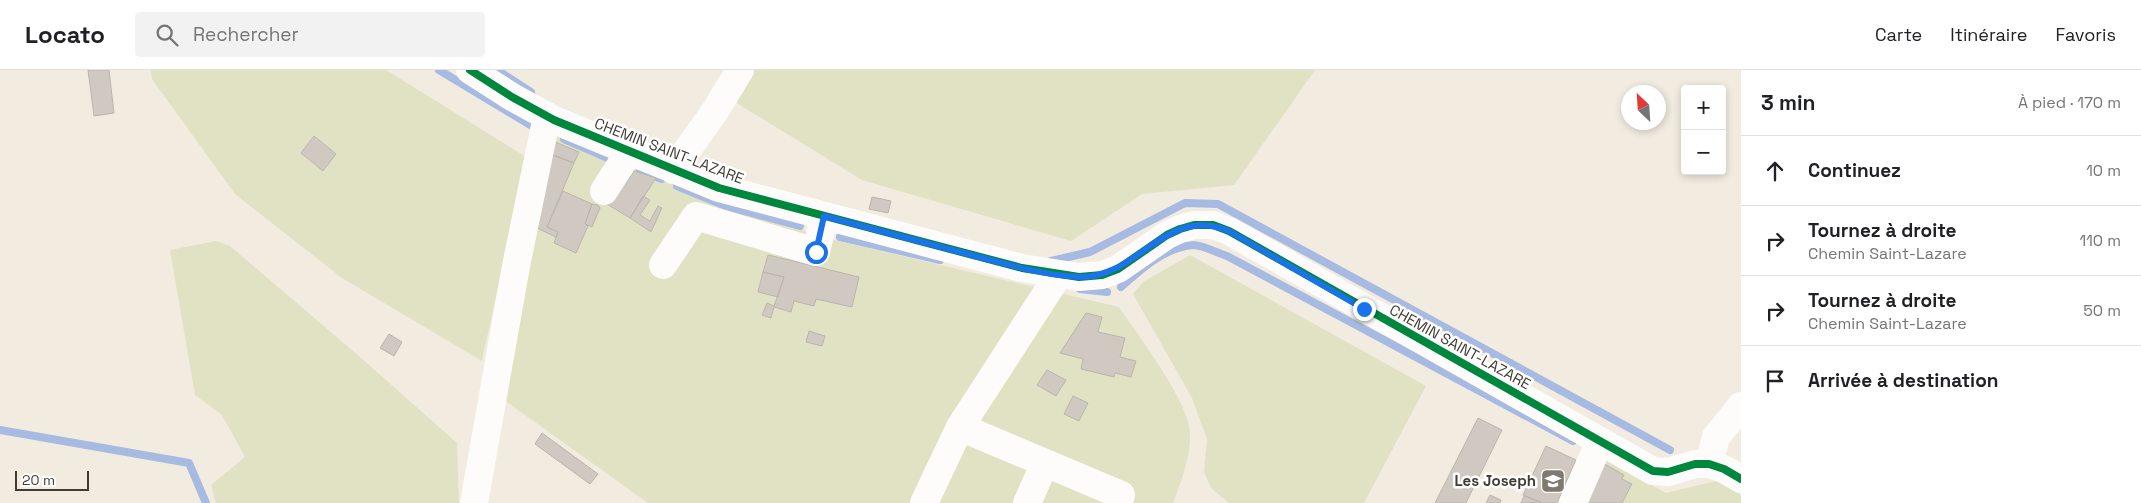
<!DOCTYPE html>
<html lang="fr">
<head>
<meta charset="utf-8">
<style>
	:root { --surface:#fff; --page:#f2f2f2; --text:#202124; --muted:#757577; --line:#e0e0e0 }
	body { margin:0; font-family:"Space Grotesk",sans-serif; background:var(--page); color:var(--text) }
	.controls { position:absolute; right:15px; top:15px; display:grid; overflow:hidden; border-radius:5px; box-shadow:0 2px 8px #0003 }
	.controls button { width:45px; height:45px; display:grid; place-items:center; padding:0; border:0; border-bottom:1px solid var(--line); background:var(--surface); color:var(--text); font:25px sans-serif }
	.compass { position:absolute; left:1621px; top:15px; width:45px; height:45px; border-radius:50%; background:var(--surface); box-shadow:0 2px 8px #0003; rotate:335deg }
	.scale { position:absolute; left:15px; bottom:12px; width:74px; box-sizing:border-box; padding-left:5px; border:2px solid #413c34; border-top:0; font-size:14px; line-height:18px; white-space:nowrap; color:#413c34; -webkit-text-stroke:4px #fff; paint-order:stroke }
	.stop { position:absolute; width:15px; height:15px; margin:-11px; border:4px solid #1a73e8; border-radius:50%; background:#fff }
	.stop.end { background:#1a73e8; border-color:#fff; box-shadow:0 1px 5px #0008 }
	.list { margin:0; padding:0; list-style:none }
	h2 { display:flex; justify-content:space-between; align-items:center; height:65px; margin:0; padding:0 20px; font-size:21px }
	h2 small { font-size:16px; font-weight:400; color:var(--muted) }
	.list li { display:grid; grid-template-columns:32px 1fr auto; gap:15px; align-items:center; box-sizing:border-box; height:70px; padding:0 20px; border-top:1px solid var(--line) }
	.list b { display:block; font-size:19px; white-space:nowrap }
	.list p { margin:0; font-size:16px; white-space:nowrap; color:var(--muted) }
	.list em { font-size:16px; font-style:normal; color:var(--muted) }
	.icon { flex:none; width:28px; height:28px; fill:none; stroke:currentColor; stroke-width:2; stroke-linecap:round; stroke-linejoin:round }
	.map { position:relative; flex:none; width:1741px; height:433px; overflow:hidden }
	header { display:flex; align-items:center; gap:30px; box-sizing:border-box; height:70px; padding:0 25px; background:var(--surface); border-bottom:1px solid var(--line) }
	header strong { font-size:24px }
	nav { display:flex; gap:28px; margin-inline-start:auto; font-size:18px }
	.search { width:350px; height:45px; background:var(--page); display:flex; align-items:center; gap:12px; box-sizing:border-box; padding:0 18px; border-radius:5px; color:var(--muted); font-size:19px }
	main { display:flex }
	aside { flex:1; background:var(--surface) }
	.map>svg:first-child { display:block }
</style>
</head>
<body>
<header>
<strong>Locato</strong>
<div class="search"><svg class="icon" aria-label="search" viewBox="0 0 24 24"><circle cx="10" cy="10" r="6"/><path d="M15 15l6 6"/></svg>Rechercher</div>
<nav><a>Carte</a><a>Itinéraire</a><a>Favoris</a></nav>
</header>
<main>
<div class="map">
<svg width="1741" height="433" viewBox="0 0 1741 433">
	<rect width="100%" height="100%" fill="#f1ebe0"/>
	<path fill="#e0e2c3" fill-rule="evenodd" d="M151,0H386L526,87L482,291L342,208L235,124L152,9ZM314,67L336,84L324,101L301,83Z
		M751,0H1315L1234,115L1142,124L1071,171L862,110L735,32Z
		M546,62L817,166L1119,237C1137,264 1190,333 1190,363C1191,386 1181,412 1173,433H648L497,325Z
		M216,171L230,176L360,287L457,373L459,433H216L211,415L245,387L222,345L195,325L170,180Z
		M1190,185L1426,316L1364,433H1229L1211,418L1204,402L1207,369L1192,328L1133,224L1143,212Z
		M1600,386L1666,423L1716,411L1741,425V433H1579Z"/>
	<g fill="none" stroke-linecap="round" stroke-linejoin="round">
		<path stroke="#a7bae1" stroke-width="8" d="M439,0L532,56
			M497,0L531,22
			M564,69L617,92
			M640,101L662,109
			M677,116L726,136L800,156
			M840,167L940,190
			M1051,191L1090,182L1185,133L1218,134L1670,380
			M1121,217C1141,199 1165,177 1193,175C1203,175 1217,183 1227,186L1573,371
			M1080,219L1107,222
			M0,360L189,393L206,433"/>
	</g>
	<path fill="#cfc9c1" stroke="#bbb6ad" d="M88,0H109L114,43L94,46Z
		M314,66L336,84L323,101L301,83Z
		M553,71L579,82L574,93L550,84Z
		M550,84L574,93L547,157L558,162L556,167L537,158Z
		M634,101L656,108L630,148L605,133L619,110L625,115Z
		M563,121L592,134L585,154L588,156L576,183L554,173L558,162L547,157Z
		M643,126L650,130L640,145L650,151L658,136L662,138L651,162L630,148Z
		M872,127L891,131L888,143L869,139Z
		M592,134L598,135L600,138L592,157L585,154Z
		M768,185L859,207L852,237L816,229L814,236L794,231L791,242L774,237L771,248L762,245L767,233L774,236L784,207L763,202Z
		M763,202L784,207L778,227L758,222Z
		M1086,243L1102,247L1098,262L1125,268L1120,287L1136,291L1131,307L1115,303L1114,307L1081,299L1083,289L1060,283Z
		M809,261L825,266L822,276L806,272Z
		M389,264L402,272L394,286L380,278Z
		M1047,300L1066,310L1056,326L1037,315Z
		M1073,326L1088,333L1079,351L1064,344Z
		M1478,348L1502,360L1466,433H1435Z
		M542,363L598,404L590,414L535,374Z
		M1546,376L1576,390L1557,433H1542L1523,425Z
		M1603,393L1624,405L1622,409L1632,414L1622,433H1585Z
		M1490,425L1501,430L1500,433H1486Z
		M1524,426L1541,432L1521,433Z"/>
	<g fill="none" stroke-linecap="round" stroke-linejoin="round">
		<path stroke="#fdfcfa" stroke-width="28" d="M470,0L512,27L554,50L719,118L1022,198L1079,207L1102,205L1118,199L1167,165L1180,159L1194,155H1213L1229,161L1653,401L1668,402L1695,394H1709L1724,399L1741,409
			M673,100L715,41L740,0
			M604,121L629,82
			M663,195L696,146L816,182L824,146
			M1059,204L960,357L1121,425L1118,433
			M1709,394L1716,367L1741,336
			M474,433L516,196L547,46
			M924,433L960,357
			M1027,433L1045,393
			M1573,433L1600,371"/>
		<defs>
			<path id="cycleway" d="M470,0L512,27L554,50L719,118L1022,198L1079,207L1102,205L1118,199L1167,165L1180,159L1194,155H1213L1229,161L1653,401L1668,402L1695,394H1709L1724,399L1741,409"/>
		</defs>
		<use href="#cycleway" stroke="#fff" stroke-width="11"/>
		<use href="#cycleway" stroke="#00873e" stroke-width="8"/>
	</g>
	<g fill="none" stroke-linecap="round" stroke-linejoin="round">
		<path stroke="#1a73e8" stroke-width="6" d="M816,182L824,146C876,160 927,173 979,187C1011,195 1046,206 1080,207C1139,208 1166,134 1229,161L1364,239"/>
	</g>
	<defs>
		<symbol id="school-square" viewBox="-11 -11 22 22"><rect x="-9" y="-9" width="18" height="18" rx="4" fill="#7f7970" stroke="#fff"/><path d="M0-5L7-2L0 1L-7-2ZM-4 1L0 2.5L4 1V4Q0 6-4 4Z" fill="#fff"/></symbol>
	</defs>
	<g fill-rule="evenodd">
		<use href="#school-square" x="1539" y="397" width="28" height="28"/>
	</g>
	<g text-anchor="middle" stroke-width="5" stroke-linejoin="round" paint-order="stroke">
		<g font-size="15" fill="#413c34" stroke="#fff">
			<text transform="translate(669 81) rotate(21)" y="5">CHEMIN SAINT-LAZARE</text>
			<text transform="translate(1460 277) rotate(29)" y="5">CHEMIN SAINT-LAZARE</text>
		</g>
		<g font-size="15" font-weight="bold" fill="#413c34" stroke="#fff" text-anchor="end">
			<text x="1536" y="416">Les Joseph</text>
		</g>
	</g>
</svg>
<div class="controls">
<button>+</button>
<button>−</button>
</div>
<svg class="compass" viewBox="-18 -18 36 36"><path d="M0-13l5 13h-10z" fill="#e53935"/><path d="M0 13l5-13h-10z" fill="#757577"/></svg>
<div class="scale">20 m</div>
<div class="stop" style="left:816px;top:182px"></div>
<div class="stop end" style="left:1364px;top:239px"></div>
</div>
<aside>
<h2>3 min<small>À pied · 170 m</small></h2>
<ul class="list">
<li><svg class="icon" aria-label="ahead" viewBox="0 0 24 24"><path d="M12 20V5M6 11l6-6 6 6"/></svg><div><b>Continuez</b></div><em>10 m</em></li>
<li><svg class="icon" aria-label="right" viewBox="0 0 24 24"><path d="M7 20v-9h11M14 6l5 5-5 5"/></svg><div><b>Tournez à droite</b><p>Chemin Saint-Lazare</p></div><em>110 m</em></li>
<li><svg class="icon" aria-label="right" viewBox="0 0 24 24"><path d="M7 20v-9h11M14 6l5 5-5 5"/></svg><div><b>Tournez à droite</b><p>Chemin Saint-Lazare</p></div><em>50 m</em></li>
<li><svg class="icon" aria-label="arrive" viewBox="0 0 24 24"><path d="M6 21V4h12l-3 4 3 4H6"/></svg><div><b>Arrivée à destination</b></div></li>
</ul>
</aside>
</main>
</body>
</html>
